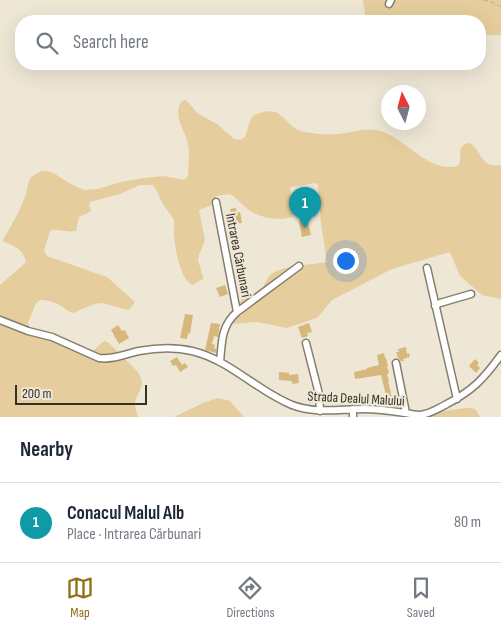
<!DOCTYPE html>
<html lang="en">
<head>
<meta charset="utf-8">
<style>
	:root { --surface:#fff; --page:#f2f2f3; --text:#1f2937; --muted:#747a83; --line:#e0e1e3; --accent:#926e15 }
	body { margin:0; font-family:"Sofia Sans Condensed",sans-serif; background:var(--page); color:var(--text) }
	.compass { position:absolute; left:381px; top:85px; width:45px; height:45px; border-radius:50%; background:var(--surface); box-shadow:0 5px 20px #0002; rotate:354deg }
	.scale { position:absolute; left:15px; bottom:12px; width:132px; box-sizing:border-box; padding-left:5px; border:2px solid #33302a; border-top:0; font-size:14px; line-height:18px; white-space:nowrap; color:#33302a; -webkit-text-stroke:4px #efe7d6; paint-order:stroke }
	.you { position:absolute; left:345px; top:260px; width:18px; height:18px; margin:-12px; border:4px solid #fff; border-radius:50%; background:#1a73e8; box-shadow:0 0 0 8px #1a73e833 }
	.badge { display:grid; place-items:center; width:32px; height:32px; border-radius:50%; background:var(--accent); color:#fff; font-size:16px; font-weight:700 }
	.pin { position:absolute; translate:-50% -41px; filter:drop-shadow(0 1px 2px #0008) }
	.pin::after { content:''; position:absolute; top:26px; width:18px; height:15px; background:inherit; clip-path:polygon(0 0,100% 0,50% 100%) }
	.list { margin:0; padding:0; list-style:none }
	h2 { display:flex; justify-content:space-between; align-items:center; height:65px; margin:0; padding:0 20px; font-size:21px }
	h2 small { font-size:16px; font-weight:400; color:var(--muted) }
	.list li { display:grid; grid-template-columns:32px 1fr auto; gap:15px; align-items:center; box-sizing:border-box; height:80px; padding:0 20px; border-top:1px solid var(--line) }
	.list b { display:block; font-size:19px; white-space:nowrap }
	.list p { margin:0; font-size:16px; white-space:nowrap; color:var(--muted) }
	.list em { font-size:16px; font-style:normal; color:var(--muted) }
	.icon { flex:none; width:28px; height:28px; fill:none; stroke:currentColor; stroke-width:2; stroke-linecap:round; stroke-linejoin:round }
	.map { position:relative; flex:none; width:501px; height:417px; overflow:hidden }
	.search { position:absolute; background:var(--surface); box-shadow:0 5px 20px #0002; left:15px; right:15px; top:15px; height:55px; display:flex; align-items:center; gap:12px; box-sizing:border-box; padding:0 18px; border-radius:20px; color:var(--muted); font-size:19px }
	.sheet { height:145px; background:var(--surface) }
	nav { display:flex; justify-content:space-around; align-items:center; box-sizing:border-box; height:70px; border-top:1px solid var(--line); background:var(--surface); font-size:14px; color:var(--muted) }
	nav a { display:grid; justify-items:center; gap:2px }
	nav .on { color:var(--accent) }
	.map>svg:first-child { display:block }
</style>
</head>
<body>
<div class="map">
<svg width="501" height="417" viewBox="0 0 501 417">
	<rect width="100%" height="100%" fill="#efe7d6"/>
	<path fill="#e5cd9d" d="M363,0H501V35H480V21H366Z
		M185,100L188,102L197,113L217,124L234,139C254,144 241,117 260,113C265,111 270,111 275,112C283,115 287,122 293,127C298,131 305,132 311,133C319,134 329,135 338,134C353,133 368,126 383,132C408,141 429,173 458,166C464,157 454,145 470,143C483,152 480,168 501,165V299L482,295L460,276L450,252L392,269L332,300L317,318L287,328L257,322L233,324C241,315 236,306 242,299C247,294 255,296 260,291C265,287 265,280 270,275C282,265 311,265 327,262L321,224L318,185L316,183L291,187L290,189L293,214L292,217C279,221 260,218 249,210C242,205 237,198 230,194L216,196L212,205L199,210L205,240L199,255L198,260L203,277V279L192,285C180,279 175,248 174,235C173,230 175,225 174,220C171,214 166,209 163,204C159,198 158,192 154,186L152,185H140L120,194L90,202L89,206L91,210L90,212L79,217L76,231C67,233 58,228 50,231L44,251L47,256L107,277L134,301V304L128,310L102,303L94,304L73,313C67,311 66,309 61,306C55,302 47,300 40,300L36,303L28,323L30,328L63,339L89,351C96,351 99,344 105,341L109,343L137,371C149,388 135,391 135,405C135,409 137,413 138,417H0V285L23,265L26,262C23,249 15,246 4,242L3,240L18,213L25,197L29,181L31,177L39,172L43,171H48L55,174L69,183L84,190L98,189L121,182L144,178L164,176L184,180L188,176L189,151L187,140L179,120L178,111L180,103Z
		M217,398L230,401L244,417H174L203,403Z
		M465,408C475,408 475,408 480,417H424L445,411Z"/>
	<path fill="#d6b87d" d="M236,208L237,213L240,212L242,223L233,224L230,209Z
		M307,219L311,235L302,237L299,221Z
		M225,285L228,294L220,297L216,288Z
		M185,314L193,315L190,334L188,333L187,339L180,338Z
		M211,323L220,324L218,337L214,336L212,344L215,345L214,348L216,349V353L205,350Z
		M309,323L312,332L307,333L308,336L302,338L298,327Z
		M118,325L122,331L125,330L129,338L119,344L111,330Z
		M406,347L407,354L409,353L410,357L403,359L404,361H401L398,358L396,352H399L398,349Z
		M384,353L385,358H386L388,366H387L389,373L387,374L389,381H388L393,402L388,403L381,375L355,379L354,372L367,369V368L379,365L377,355Z
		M177,357L182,365L185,363L188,367L180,372L176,365L173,366L170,361Z
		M475,359L479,363L477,365L480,368L476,373L469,366Z
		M279,372L289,373V375L298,374L299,383L292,384V381L279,380Z"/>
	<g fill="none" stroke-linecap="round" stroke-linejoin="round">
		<defs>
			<path id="minor" d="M389,4L391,0
				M216,202L237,312
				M427,268L457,399
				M435,306L440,303L471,294
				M0,320L28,331L52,337L99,358C113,360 125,354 139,351C156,348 175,347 192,351C230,360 257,391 292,405C316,414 339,409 364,409C378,409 392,411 405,413C410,414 415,415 420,415C430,414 437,409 445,405C472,391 483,380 501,355
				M306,343L319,394L320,411
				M220,362C222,342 221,326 237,312L299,266
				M396,363L406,413
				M353,409V417"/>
		</defs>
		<use href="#minor" stroke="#857e6f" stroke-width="9"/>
		<path stroke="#b3ad9f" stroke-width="1" stroke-dasharray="5 2.5" stroke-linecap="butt" d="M483,0L492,2L501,7"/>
		<use href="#minor" stroke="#fff" stroke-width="6"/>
	</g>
	<g text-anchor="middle" stroke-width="4.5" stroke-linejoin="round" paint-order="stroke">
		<g font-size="14" fill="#33302a" stroke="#efe7d6">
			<text transform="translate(239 255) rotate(79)" y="5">Intrarea Cărbunari</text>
			<text transform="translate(356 398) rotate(3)" y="5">Strada Dealul Malului</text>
		</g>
	</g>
</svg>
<svg class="compass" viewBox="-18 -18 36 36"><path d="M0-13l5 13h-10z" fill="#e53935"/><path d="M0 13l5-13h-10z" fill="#747a83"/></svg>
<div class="scale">200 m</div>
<div class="you"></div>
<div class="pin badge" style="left:305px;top:228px;background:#0f9aa8">1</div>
<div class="search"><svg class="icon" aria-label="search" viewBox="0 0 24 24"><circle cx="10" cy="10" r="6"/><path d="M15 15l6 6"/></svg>Search here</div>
</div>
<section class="sheet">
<h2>Nearby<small></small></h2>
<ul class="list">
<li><span class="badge" style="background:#0f9aa8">1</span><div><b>Conacul Malul Alb</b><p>Place · Intrarea Cărbunari</p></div><em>80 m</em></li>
</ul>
</section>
<nav>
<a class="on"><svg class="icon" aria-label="map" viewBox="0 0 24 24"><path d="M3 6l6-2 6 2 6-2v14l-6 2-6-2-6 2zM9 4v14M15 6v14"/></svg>Map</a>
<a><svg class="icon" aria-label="directions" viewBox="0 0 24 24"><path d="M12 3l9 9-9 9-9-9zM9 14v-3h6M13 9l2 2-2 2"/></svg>Directions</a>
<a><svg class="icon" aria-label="saved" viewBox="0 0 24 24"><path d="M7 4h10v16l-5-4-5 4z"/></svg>Saved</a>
</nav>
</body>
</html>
